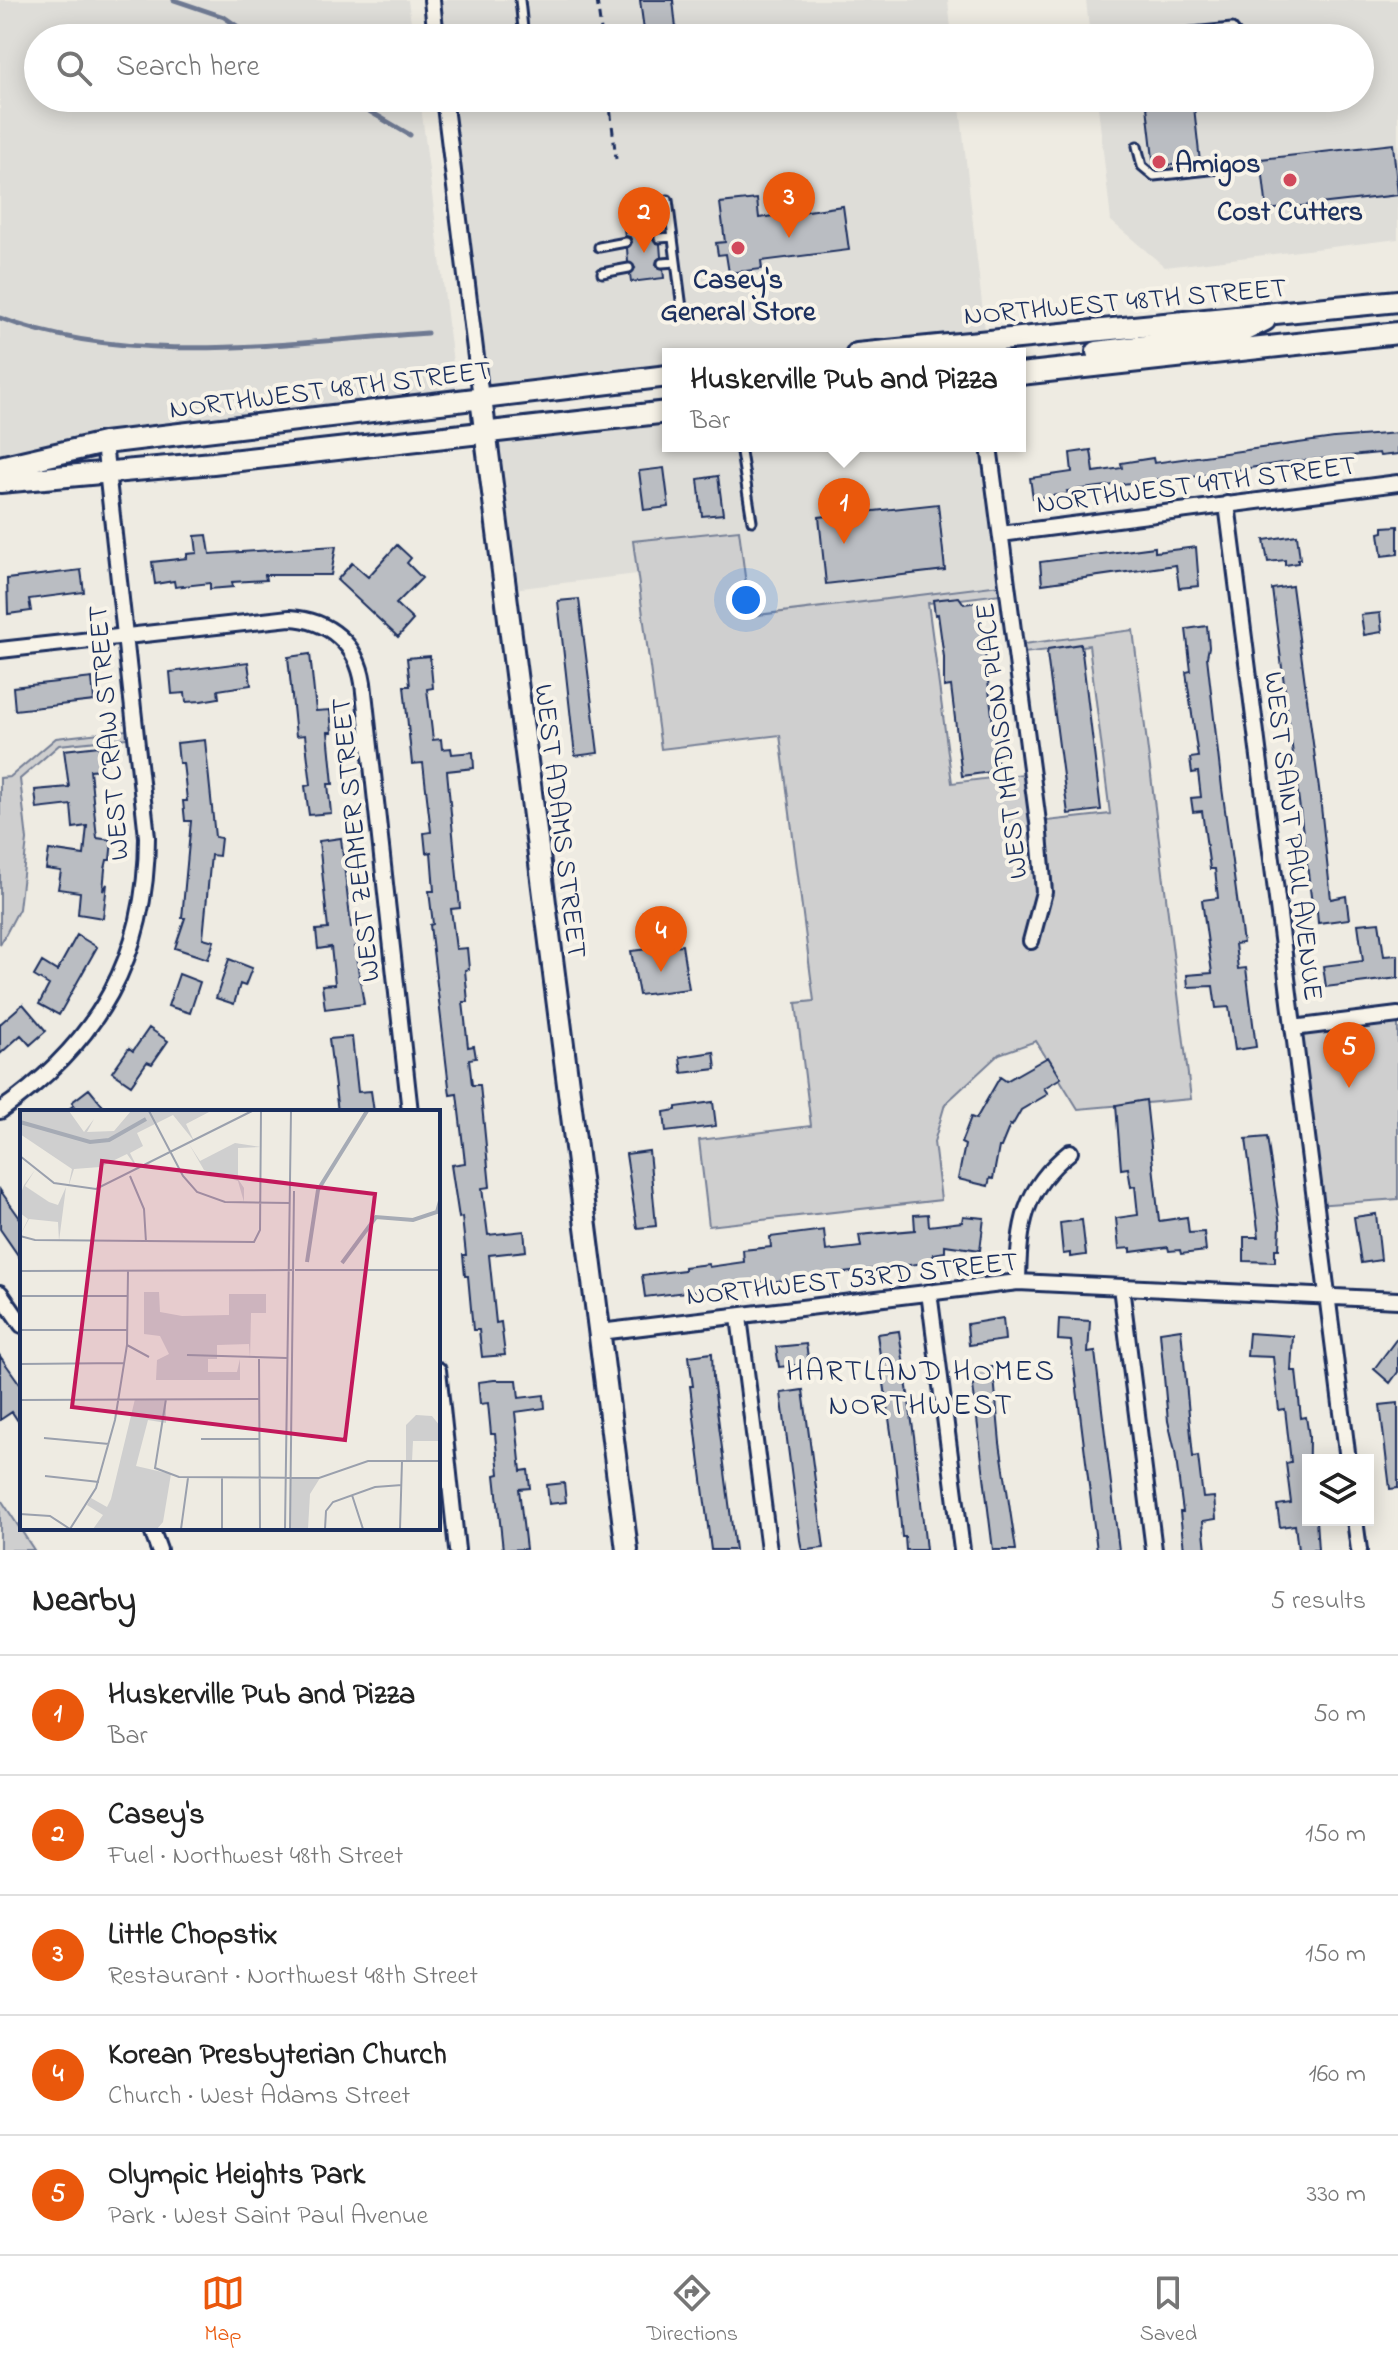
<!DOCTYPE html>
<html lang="en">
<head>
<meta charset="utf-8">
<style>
	:root { --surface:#fff; --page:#f6f6f6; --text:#222; --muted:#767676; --line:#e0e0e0; --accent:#ea580c }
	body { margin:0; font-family:"Indie Flower",sans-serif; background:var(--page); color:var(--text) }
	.controls { position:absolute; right:24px; bottom:24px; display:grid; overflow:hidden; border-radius:0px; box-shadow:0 4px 20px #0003 }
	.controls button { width:72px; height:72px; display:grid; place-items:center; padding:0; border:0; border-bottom:2px solid var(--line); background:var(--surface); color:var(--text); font:40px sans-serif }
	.you { position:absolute; left:746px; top:600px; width:28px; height:28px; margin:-20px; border:6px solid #fff; border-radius:50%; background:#1a73e8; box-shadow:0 0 0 12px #1a73e833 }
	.badge { display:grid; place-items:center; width:52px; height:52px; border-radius:50%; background:var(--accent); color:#fff; font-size:26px; font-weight:700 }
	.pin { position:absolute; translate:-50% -66px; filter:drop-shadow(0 2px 4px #0008) }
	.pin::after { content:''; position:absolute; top:42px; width:28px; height:24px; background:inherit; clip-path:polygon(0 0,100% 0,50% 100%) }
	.popup { position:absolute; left:662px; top:348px; width:364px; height:104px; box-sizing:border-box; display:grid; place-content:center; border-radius:0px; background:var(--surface); filter:drop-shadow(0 2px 6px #0005); font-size:26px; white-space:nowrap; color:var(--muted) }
	.popup b { font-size:30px; color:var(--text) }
	.popup::after { content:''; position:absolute; left:50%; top:100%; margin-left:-16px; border:16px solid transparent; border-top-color:var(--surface) }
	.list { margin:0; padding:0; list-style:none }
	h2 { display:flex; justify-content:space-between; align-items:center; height:104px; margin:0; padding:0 32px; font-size:34px }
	h2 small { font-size:26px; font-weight:400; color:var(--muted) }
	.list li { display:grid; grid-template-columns:52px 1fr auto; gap:24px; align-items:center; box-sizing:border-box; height:120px; padding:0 32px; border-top:2px solid var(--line) }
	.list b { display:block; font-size:30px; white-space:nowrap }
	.list p { margin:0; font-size:26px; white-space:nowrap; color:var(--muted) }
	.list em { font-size:26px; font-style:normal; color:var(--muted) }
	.icon { flex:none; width:44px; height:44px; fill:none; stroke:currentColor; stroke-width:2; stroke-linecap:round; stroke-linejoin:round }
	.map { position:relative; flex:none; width:1398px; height:1550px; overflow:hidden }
	.search { position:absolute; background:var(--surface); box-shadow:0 4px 20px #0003; left:24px; right:24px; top:24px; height:88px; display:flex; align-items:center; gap:20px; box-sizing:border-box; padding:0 28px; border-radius:44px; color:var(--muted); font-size:30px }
	.sheet { height:704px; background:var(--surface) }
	nav { display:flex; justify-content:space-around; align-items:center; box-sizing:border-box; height:112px; border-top:2px solid var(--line); background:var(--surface); font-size:22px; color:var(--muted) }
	nav a { display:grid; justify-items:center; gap:4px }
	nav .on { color:var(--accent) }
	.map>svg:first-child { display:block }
</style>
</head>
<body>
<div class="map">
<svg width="1398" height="1550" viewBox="0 0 1398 1550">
	<rect width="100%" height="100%" fill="#eeebe2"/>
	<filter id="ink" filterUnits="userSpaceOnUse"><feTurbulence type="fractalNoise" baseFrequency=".0125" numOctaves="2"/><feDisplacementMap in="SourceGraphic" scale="16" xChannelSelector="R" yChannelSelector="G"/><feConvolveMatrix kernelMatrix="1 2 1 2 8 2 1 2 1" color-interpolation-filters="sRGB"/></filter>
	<g filter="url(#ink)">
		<path fill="#deddd8" d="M0,0H408L413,38H38V98H420L458,403L0,455Z
			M432,0H948L952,38H436Z
			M1086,0H1398V239L1165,267L1111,221L1097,98H1360V38H1090Z
			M444,98H959L986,340L857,354H668V376L481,398Z
			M668,412V446H989L1008,584L749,616L738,530L633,541L637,574L505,590L485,432Z"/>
		<path fill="#cfcfcf" stroke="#757f96" stroke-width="2" d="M739,530L750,616L1008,584L1009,593L928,603L952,783L1031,773L1038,822L1110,814L1089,645L1016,654L1015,645L1133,630L1191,1099L1078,1109L1036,1041L999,1054L945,1104L934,1142L941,1200L709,1226L699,1140L811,1126L796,1003L814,1001L780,735L661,749L633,541Z
			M135,729L136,737L59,745L20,779L27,840L19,909L0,945V778L10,777L56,738Z
			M1398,1015V1199L1315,1205L1293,1028Z
			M0,1498L34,1550H0Z"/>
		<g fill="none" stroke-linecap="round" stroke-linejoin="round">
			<path stroke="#6e7992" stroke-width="5" d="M174,0L224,17L254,38
				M347,98L410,135
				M0,318C131,368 290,342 427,333"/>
		</g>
		<path fill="#babdc2" stroke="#1b2f5e" stroke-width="2" d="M640,0H673L677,38H645Z
			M1146,98H1193L1200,162L1154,167Z
			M1393,144L1398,195L1267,210L1261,159Z
			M757,199L759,218L843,206L849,250L761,261L762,269L729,273L726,254L718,255L716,243L725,242L720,203Z
			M657,218L658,232L654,234L653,239L660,244L661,257L657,260L656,264L663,269L664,278L631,282L630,274L635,268L628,262L627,248L632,242L630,237L625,236L623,222Z
			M1398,433V454L1380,456L1379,453L1281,463L1162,482L1161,479L1067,491L1068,494L1033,498L1030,478L1072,472L1070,453L1091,450L1094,472L1122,468L1121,463L1153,458L1154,463L1334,438Z
			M664,468L669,507L644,510L639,471Z
			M718,476L723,514L702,516L698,479Z
			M938,504L945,570L826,584L819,517Z
			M1398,526V554L1382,556L1379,533L1383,532V527Z
			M207,535L210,554L336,546L331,575H265L266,580L232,582L233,587L210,589V583L175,587L174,581L155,584L152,562L187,558V554L197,553L195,536Z
			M1297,535L1300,559H1298V563L1285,565V560L1268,562L1264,540Z
			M397,545L411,558L407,563L422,578L396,604L413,620L398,637L337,580L352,563L368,577Z
			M1155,547V552L1196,547L1199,586L1179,588L1176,565L1042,584L1040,562Z
			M81,570L84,592L29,599L31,611L8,614L7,579Z
			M1292,586L1319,788L1331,899L1346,896L1349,919L1318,923L1317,911L1313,912L1272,589Z
			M959,597L964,604L979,602L998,767L991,768V772L962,776L951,686L944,687V657L938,614L935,615L933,600Z
			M579,599L598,753L575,756L558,601Z
			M1380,613L1382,632L1364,635L1361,615Z
			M1207,626L1209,647L1207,657L1222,788L1243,943L1235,944L1238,969L1246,968L1256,1047L1235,1050L1229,1007L1216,1008L1213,986L1188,987L1187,975L1212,973L1202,900L1218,898L1215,869H1210L1202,811L1193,812L1191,798L1201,797L1198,772L1192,773L1190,758L1198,757L1186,672L1191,671L1186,629Z
			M1081,644L1101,810L1068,814L1047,654L1048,649Z
			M310,654L316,711L330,710L332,732H328L333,784H328L331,813L309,815L305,786L311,785L305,735L296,736L288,657Z
			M430,656L433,688L427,689L433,740L441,739L442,749L451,748L452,754L473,752L474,768L447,771L460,908L451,909L456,949L467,948L469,969L465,970L468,1002H463L468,1047L474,1046L476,1058L469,1059L472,1085H480L490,1187L482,1188L488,1235L524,1231L526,1251L489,1255L496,1323L501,1322L505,1355L482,1357L479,1330H473L468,1276H465L463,1255H466L463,1227L462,1217L459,1218L451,1165L465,1163L457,1094L450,1095L430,925L433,924L429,891H434L431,852L426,853L424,833L431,832L423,763L412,764L404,686H410L407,658Z
			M248,662L251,685L218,690L219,698L201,701L186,702L185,693L172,694L170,672Z
			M92,678L94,701L15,710L13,687Z
			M205,740L215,837L221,838L219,856L211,855L203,938L214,941L208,959L175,948L185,918H182L191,821H185L183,801H187L185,780L183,763H179L177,743Z
			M99,746L102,769L90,770L97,838L112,840L110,860H107L105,869L103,891L107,884L103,918L78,914L80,892L58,889L61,871L46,869L49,850L84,855L87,826L73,828L71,805L37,809L35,790L69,787L64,750Z
			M341,838L351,927L356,926L358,946L355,947L356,956L364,1004L325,1009L322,985L335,984L331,947L318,949L316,930L328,929L319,841Z
			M1379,922L1384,956L1398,955V978L1326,987L1323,966L1363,961L1358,924Z
			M77,935L97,947L59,1015L39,1004L49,985L34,976L42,962L57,971Z
			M682,945L689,989L639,995L631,951Z
			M229,959L252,968L245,986L240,984L234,1004L216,998Z
			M179,974L200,982L190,1013L168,1006Z
			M23,1004L46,1031L30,1045L21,1035L0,1054V1024Z
			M149,1028L168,1041L152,1064L147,1062L131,1085L112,1072L129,1048L133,1051Z
			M352,1037L358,1092L371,1091L374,1112H338L329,1039Z
			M714,1052L716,1069L682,1073L680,1057Z
			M1048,1057L1061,1078L1044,1088L1048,1094L1021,1110L1012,1126L1010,1125L1001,1147H999L993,1179L990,1178L988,1186L958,1179L965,1145L961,1143L971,1117L976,1119L1000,1077L1006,1081Z
			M89,1089L108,1112H65L74,1105L72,1102Z
			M1146,1100L1159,1221L1187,1217L1189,1233L1204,1232L1206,1251L1181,1254L1180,1250L1169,1251L1168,1247L1131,1252V1248L1119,1249L1116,1218L1138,1215L1135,1186L1131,1187L1128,1168L1121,1169L1116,1105Z
			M713,1102L716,1126L666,1132L664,1112L676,1110V1107Z
			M1267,1137L1280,1224L1279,1249H1275V1262L1244,1261V1237H1259L1246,1139Z
			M649,1151L656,1226L637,1228L626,1154Z
			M0,1190L22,1221V1261L0,1229Z
			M928,1214L929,1226L962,1222L963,1216L984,1218L980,1250L945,1245V1252L933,1254L934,1262L645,1297L642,1275L684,1270V1267L708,1264L709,1267L744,1262L743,1250L771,1247L770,1237L824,1230L826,1251L861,1247L859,1235L915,1230L914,1215Z
			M1376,1214L1381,1260L1361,1263L1354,1217Z
			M1082,1220L1086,1255L1070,1257V1253L1063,1254L1060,1223Z
			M1003,1318L1005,1340L969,1345L967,1324Z
			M1059,1319L1090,1321L1088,1353L1095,1352L1119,1550H1097L1071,1341L1058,1340Z
			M1181,1329L1193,1457L1198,1456L1203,1498L1214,1497L1216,1519L1203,1521L1206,1550H1184L1180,1512H1183L1175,1451L1168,1421L1160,1332Z
			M899,1331L914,1436L926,1550H906L905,1537H902L895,1460L877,1334Z
			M1249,1333L1293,1336L1291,1371H1296L1301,1418L1306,1417L1309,1436L1308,1520H1316L1318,1550H1298L1295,1525L1280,1527L1277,1505L1291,1503L1286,1463L1291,1462L1285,1409L1279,1410L1273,1357L1247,1356Z
			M1398,1337V1372L1390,1383L1374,1369Z
			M806,1344L809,1364L779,1367L776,1347Z
			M712,1353L713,1378L735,1550H711L690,1386H693L689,1356Z
			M0,1356L22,1387V1427L12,1412L0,1420Z
			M993,1366L1000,1443L1016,1550H993L980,1444L971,1369Z
			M494,1380H517L519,1398L544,1395L545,1408L515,1412L521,1471L528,1470L530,1488L519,1489L526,1549L503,1550L495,1475L499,1474L495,1434H491L488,1403L480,1404L478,1382Z
			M803,1390L824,1548L807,1550H802L800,1540L781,1393Z
			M1398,1403V1488L1390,1489L1380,1405Z
			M564,1483L566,1502L549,1504L547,1485Z"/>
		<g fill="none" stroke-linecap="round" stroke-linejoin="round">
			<defs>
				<path id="service" d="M520,0L524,38
					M1131,38L1232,28L1240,38
					M444,100L460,98
					M1137,146L1142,166L1154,176L1228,168
					M668,200L682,308
					M659,238L673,237
					M599,247L626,242
					M662,263L676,262
					M602,273L629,268
					M740,446L752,521"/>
				<path id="minor" d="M432,0L436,38
					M444,98L481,398
					M989,446L1038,822L1044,892L1031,941
					M1227,504L1348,1460
					M1001,534L1398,483
					M0,650L290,618C329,620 357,644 363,683L410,1112
					M1293,1028L1398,1015
					M0,1111C98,1043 147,957 147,837L104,443
					M1018,1282C1019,1225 1023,1189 1070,1152
					M1121,1287L1154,1550
					M929,1292L962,1550
					M0,1293L22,1325
					M739,1317L769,1550
					M600,1332L1018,1282L1398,1300
					M438,1370L457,1550
					M1355,1520L1359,1550
					M151,1528L159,1550"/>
				<path id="secondary" d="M1097,352L1235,335L1265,320
					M857,354L1398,301
					M1020,374L1398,333
					M481,398L627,1550
					M0,467L104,443L668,376
					M0,482L213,463L668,412"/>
			</defs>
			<use href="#service" stroke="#1b2f5e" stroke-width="13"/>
			<use href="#minor" stroke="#1b2f5e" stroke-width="20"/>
			<use href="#secondary" stroke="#1b2f5e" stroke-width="26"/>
			<path stroke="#1b2f5e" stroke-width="3" stroke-dasharray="8 6" stroke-linecap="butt" d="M597,0L602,38
				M609,98L616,159"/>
			<use href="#service" stroke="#f7f3e8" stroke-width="7"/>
			<use href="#minor" stroke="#f7f3e8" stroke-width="14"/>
			<use href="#secondary" stroke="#f7f3e8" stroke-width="20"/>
		</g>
	</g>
	<g fill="#d1495b" stroke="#f7f3e8" stroke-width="3">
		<circle cx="1159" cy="162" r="8"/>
		<circle cx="1290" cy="180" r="8"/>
		<circle cx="738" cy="248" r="8"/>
	</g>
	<g text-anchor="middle" stroke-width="8" stroke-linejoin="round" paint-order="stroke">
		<g font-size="28" font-weight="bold" fill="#1b2f5e" stroke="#f7f3e8">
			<text x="1175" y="172" text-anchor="start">Amigos</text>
			<text x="1290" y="220">Cost Cutters</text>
			<text x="738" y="288">Casey's<tspan x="738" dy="32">General Store</tspan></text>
		</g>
		<g font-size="28" fill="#1b2f5e" stroke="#f7f3e8">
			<text transform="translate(1125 300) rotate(-5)" y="10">NORTHWEST 48TH STREET</text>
			<text transform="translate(330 388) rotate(-7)" y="10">NORTHWEST 48TH STREET</text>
			<text transform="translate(1196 483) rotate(-7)" y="10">NORTHWEST 49TH STREET</text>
			<text transform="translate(107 733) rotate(-95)" y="10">WEST CRAW STREET</text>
			<text transform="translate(1000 741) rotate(-97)" y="10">WEST MADISON PLACE</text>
			<text transform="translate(562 821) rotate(83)" y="10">WEST ADAMS STREET</text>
			<text transform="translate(1295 836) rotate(83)" y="10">WEST SAINT PAUL AVENUE</text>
			<text transform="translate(354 840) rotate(-96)" y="10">WEST ZEAMER STREET</text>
			<text transform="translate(852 1277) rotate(-6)" y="10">NORTHWEST 53RD STREET</text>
		</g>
		<g font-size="30" letter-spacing="2" fill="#1b2f5e" stroke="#f7f3e8">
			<text x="921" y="1380">HARTLAND HOMES<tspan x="921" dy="34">NORTHWEST</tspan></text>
		</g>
	</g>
	<g transform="translate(20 1110)">
		<rect width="420" height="420" fill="#eeebe2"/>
		<path d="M1,1H49L64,22L74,9L67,22L94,21L111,1H191L166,14L174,31L153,5L117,23L123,36L110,43L119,61L107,44L80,57L54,59L48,78L52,59L0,24ZM215,33L241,37L218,38V69L224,78V92L218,71L184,60L169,34L180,51ZM15,60L5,76L29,92L38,95L46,77L39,131L38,112L9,109L0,126L8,109L0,103V86L4,75ZM124,182H139L140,202L162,206L209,205V184H246V203H231L230,249L229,234L197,235V249H188V262H217L220,249V270H136L137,250L149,244L140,226L124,224ZM115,289H146V313L128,310L116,356L151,364L143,412L137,419H73L83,405L67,395L71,388L87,397L91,389ZM396,305L412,306L420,316V331H393L392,351H386V315ZM271,368H300L290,384L288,419H270Z" fill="#cfcfcf"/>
		<path fill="none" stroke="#a6abb5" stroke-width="4" d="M0,12L70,32L89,30L126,9M287,152L298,80L347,1M322,153L356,107L393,110L417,102L420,91"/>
		<path fill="none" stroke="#9aa0ad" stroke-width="2" d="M129,1L163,66L177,82L205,92L270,93M0,46L34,73L76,79L232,1M110,66L124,99L126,132M0,126L15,130L234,132L240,120L241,1M275,160H420M0,161L272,160M0,186H107M0,220H108M107,235L129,247M167,245L267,248M239,249L240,419M0,254L104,253M146,289L135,358L159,367L299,368L348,351H420M0,290L240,289M24,328L89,334M181,329H240M25,366L79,372M332,385L343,419M0,404L30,406L50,419M50,419L76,378L95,310L107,235L108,161M161,419L168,368M202,419V368M265,419L271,1M270,419L274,81M305,419L306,401L313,392L355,377L382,375M380,419L382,351"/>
		<path fill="#c2185b" fill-opacity="0.15" stroke="#c2185b" stroke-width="4" d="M82,51L355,84L325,330L52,297Z"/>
		<rect width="420" height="420" fill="none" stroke="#1b2f5e" stroke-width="4"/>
	</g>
</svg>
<div class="controls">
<button><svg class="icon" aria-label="layers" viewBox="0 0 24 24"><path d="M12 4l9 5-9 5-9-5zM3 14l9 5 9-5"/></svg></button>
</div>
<div class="you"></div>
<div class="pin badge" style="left:844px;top:544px">1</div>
<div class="popup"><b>Huskerville Pub and Pizza</b>Bar</div>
<div class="pin badge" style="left:644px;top:253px">2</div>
<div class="pin badge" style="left:789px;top:238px">3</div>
<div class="pin badge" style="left:661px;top:972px">4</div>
<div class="pin badge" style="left:1349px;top:1088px">5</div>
<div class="search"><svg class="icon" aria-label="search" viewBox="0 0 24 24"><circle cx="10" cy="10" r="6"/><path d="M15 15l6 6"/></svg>Search here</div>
</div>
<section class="sheet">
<h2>Nearby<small>5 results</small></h2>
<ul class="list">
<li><span class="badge">1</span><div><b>Huskerville Pub and Pizza</b><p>Bar</p></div><em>50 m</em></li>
<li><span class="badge">2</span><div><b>Casey's</b><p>Fuel · Northwest 48th Street</p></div><em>150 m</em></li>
<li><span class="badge">3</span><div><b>Little Chopstix</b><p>Restaurant · Northwest 48th Street</p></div><em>150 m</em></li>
<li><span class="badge">4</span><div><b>Korean Presbyterian Church</b><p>Church · West Adams Street</p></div><em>160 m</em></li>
<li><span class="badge">5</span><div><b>Olympic Heights Park</b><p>Park · West Saint Paul Avenue</p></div><em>330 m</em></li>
</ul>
</section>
<nav>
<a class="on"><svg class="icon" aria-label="map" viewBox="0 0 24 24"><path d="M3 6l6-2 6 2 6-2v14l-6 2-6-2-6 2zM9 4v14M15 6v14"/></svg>Map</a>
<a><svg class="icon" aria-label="directions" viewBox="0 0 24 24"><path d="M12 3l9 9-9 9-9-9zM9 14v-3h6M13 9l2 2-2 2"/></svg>Directions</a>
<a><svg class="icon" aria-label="saved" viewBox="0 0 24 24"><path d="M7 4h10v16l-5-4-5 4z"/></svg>Saved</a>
</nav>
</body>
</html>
